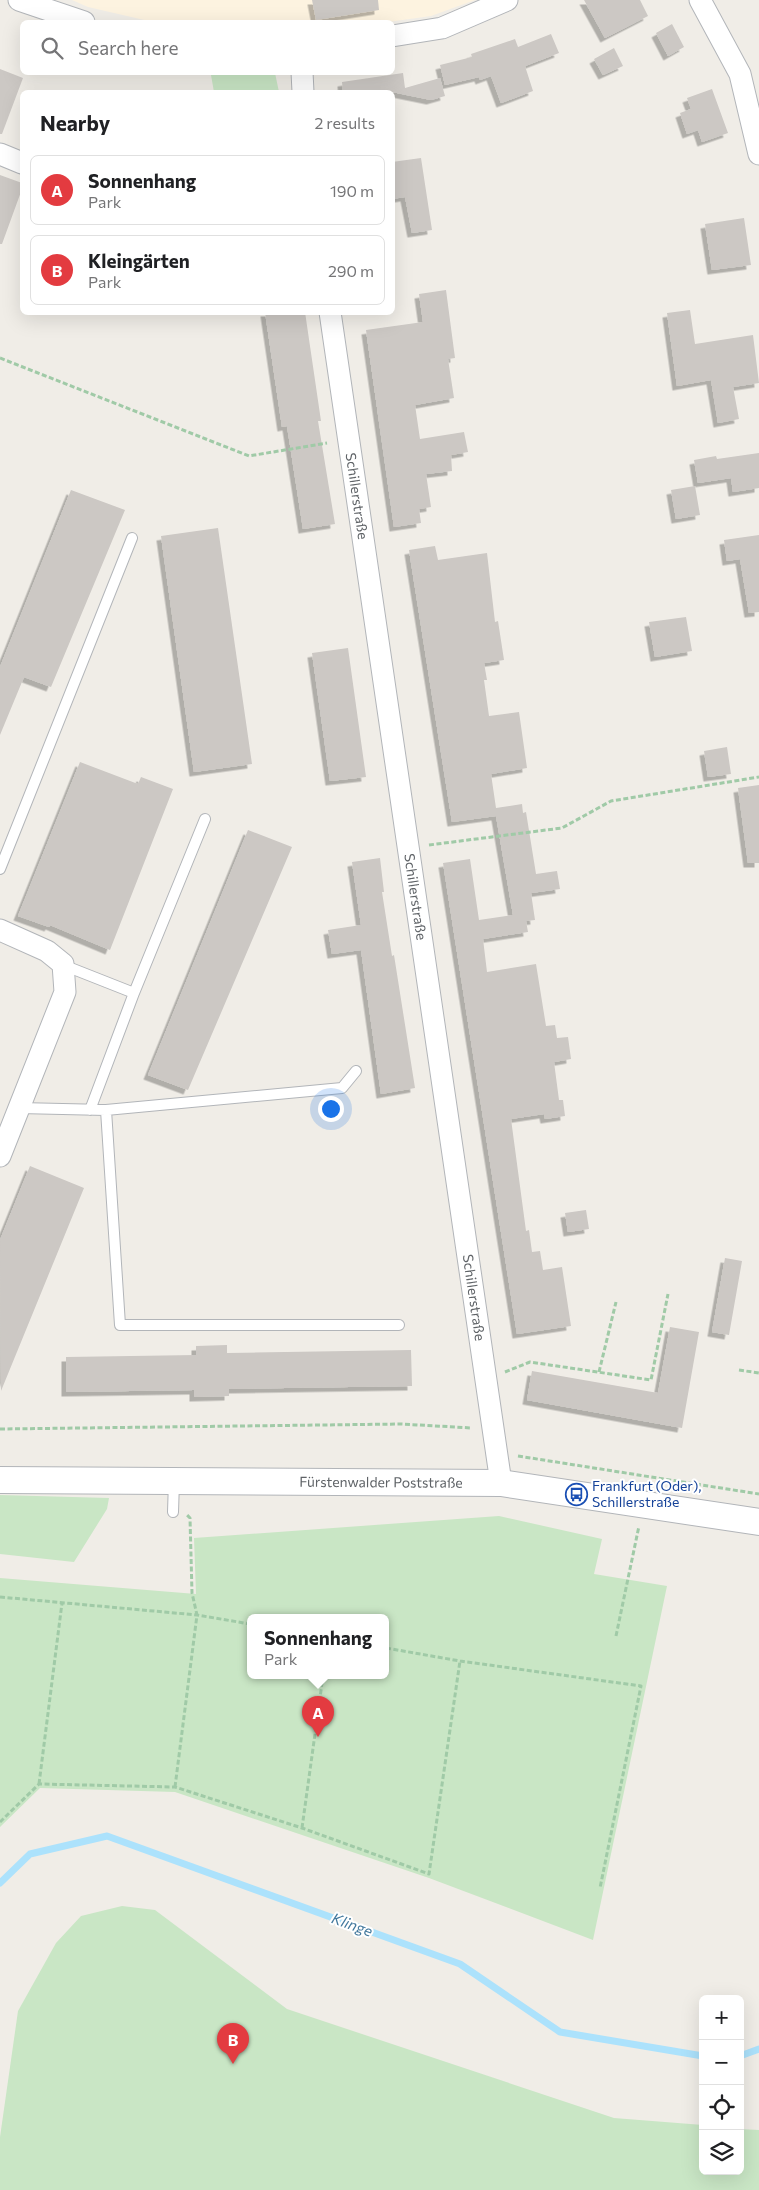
<!DOCTYPE html>
<html lang="en">
<head>
<meta charset="utf-8">
<style>
	:root { --surface:#fff; --page:#f6f6f6; --text:#202124; --muted:#757577; --line:#e0e0e0; --accent:#e33b40 }
	body { margin:0; font-family:Commissioner,sans-serif; background:var(--page); color:var(--text) }
	.controls { position:absolute; right:15px; bottom:15px; display:grid; overflow:hidden; border-radius:8px; box-shadow:0 5px 20px #0002 }
	.controls button { width:45px; height:45px; display:grid; place-items:center; padding:0; border:0; border-bottom:1px solid var(--line); background:var(--surface); color:var(--text); font:25px sans-serif }
	.you { position:absolute; left:330px; top:1108px; width:18px; height:18px; margin:-12px; border:4px solid #fff; border-radius:50%; background:#1a73e8; box-shadow:0 0 0 8px #1a73e833 }
	.badge { display:grid; place-items:center; width:32px; height:32px; border-radius:50%; background:var(--accent); color:#fff; font-size:16px; font-weight:700 }
	.pin { position:absolute; translate:-50% -41px; filter:drop-shadow(0 1px 2px #0008) }
	.pin::after { content:''; position:absolute; top:26px; width:18px; height:15px; background:inherit; clip-path:polygon(0 0,100% 0,50% 100%) }
	.popup { position:absolute; left:247px; top:1614px; width:142px; height:65px; box-sizing:border-box; display:grid; place-content:center; border-radius:8px; background:var(--surface); filter:drop-shadow(0 1px 4px #0005); font-size:16px; white-space:nowrap; color:var(--muted) }
	.popup b { font-size:19px; color:var(--text) }
	.popup::after { content:''; position:absolute; left:50%; top:100%; margin-left:-10px; border:10px solid transparent; border-top-color:var(--surface) }
	.list { margin:0; padding:0; list-style:none }
	h2 { display:flex; justify-content:space-between; align-items:center; height:65px; margin:0; padding:0 20px; font-size:21px }
	h2 small { font-size:16px; font-weight:400; color:var(--muted) }
	.list li { display:grid; grid-template-columns:32px 1fr auto; gap:15px; align-items:center; box-sizing:border-box; height:70px; margin:0 10px 10px; padding:0 10px; border:1px solid var(--line); border-radius:8px }
	.list b { display:block; font-size:19px; white-space:nowrap }
	.list p { margin:0; font-size:16px; white-space:nowrap; color:var(--muted) }
	.list em { font-size:16px; font-style:normal; color:var(--muted) }
	.icon { flex:none; width:28px; height:28px; fill:none; stroke:currentColor; stroke-width:2; stroke-linecap:round; stroke-linejoin:round }
	.map { position:relative; flex:none; width:759px; height:2190px; overflow:hidden }
	.search { position:absolute; background:var(--surface); box-shadow:0 5px 20px #0002; left:20px; top:20px; width:375px; height:55px; display:flex; align-items:center; gap:12px; box-sizing:border-box; padding:0 18px; border-radius:8px; color:var(--muted); font-size:19px }
	.panel { position:absolute; background:var(--surface); box-shadow:0 5px 20px #0002; left:20px; top:90px; width:375px; height:225px; border-radius:8px }
	.map>svg:first-child { display:block }
</style>
</head>
<body>
<div class="map">
<svg width="759" height="2190" viewBox="0 0 759 2190">
	<defs>
		<filter id="shadow"><feDropShadow dx="-4.5" dy="4.5" stdDeviation="0" flood-color="#0004"/></filter>
	</defs>
	<rect width="100%" height="100%" fill="#f0ede7"/>
	<path fill="#fdf3e0" d="M72,0H475L431,16L388,22H153L88,7Z"/>
	<path fill="#c9e6c5" fill-rule="evenodd" d="M223,73H275L279,92H214L211,75Z
		M0,1495L109,1498L107,1509L74,1562L0,1554Z
		M499,1516L602,1539L594,1574L667,1586L593,1940L429,1878L175,1792L40,1788L0,1827V1578L196,1594L194,1538ZM386,1618V1676H250V1618Z
		M122,1906L155,1910L287,2009L614,2118L703,2125V2171H740V2129L759,2130V2190H0V2137L18,2011L56,1943L81,1916Z"/>
	<g fill="none" stroke-linecap="round" stroke-linejoin="round">
		<path stroke="#ace2fc" stroke-width="7" d="M0,1883L30,1854L107,1836L460,1964L560,2032L703,2056
			M740,2056L759,2049"/>
	</g>
	<path fill="#ccc8c4" filter="url(#shadow)" d="M312,0H378L379,10L316,20Z
		M584,0H640L648,16L605,38Z
		M672,24L684,47L668,56L656,33Z
		M551,34L559,53L525,66L533,91L501,103L491,76L480,80L479,77L445,85L440,65L472,57L471,54L515,39L518,47Z
		M614,48L623,66L603,75L594,59Z
		M0,69L23,78L2,134H0Z
		M403,73L405,88L440,78L445,96L431,100L392,92H343L342,82Z
		M712,89L728,133L702,142L698,130L687,134L680,113L691,109L687,98Z
		M421,158L432,230L412,233L405,197L392,199V162Z
		M0,175L22,183V189L2,244H0Z
		M744,218L751,265L712,270L705,224Z
		M446,290L455,358L448,359L454,398L415,405L420,439L464,432L468,452L451,455L452,471L426,474L431,507L419,509L421,523L394,527L366,330L423,322L419,294Z
		M690,310L695,344L753,335L759,383L733,387L739,419L718,423L711,380L677,386L667,313Z
		M265,312H305L321,421H318L335,524L303,529L287,426L282,427Z
		M759,453V488L733,492L731,478L698,483L694,460L716,456L717,459Z
		M695,486L700,515L676,519L671,490Z
		M71,490L125,510L51,687L24,677L0,735V667Z
		M218,528L252,764L194,772L161,536Z
		M759,535V612L749,613L740,559L727,561L724,540Z
		M435,546L438,560L487,553L495,622L498,621L504,660L484,663L487,680H484L489,716L519,712L527,768L491,774L496,808L522,804L523,813L526,812L536,874L557,871L560,889L531,893L535,920L526,921L528,932L483,939L487,972L536,964L546,1026L555,1025L557,1038L568,1037L571,1059L554,1062L559,1100H563L565,1116L545,1119L544,1114L511,1119L526,1231L529,1230L532,1252L540,1251L543,1270L562,1267L571,1326L517,1334L443,863L470,859L479,920L513,915L496,816L452,822L409,550Z
		M686,617L692,651L655,657L649,622Z
		M348,648L366,777L330,781L312,653Z
		M727,747L731,774L708,777L704,751Z
		M80,762L138,784L141,777L173,789L110,950L50,925L49,927L18,916Z
		M759,785V863H748L738,788Z
		M248,830L292,847L188,1090L148,1075Z
		M380,858L384,892H382L392,956L394,955L415,1088L381,1094L361,950L332,954L328,930L361,925L352,862Z
		M30,1166L84,1188L1,1391L0,1240Z
		M586,1210L589,1229L568,1232L565,1213Z
		M725,1258L742,1261L729,1335L712,1332Z
		M670,1327L699,1332L682,1428L527,1400L532,1371L658,1393Z
		M227,1345V1353L411,1350L412,1386L229,1389V1396L194,1397V1390L66,1392V1357L196,1355V1346Z"/>
	<g fill="none" stroke-linecap="round" stroke-linejoin="round">
		<defs>
			<path id="service" d="M0,869L132,538
				M63,965L134,993
				M19,1108L106,1110L342,1088L356,1071
				M90,1110L134,993L205,819
				M106,1110L120,1325H399
				M173,1512L174,1481"/>
			<g id="minor">
				<path d="M19,0L84,22"/>
				<path d="M700,0L740,74L759,154"/>
				<path d="M392,36L442,28L507,0"/>
				<path d="M302,72L303,92"/>
				<path d="M0,154L22,163"/>
				<path id="s1" d="M330,312L501,1483"/>
				<path d="M0,930L47,951L63,964L65,992L0,1156"/>
			</g>
			<g id="tertiary">
				<path id="s2" d="M0,1480L501,1483L759,1522"/>
			</g>
		</defs>
		<use href="#service" stroke="#b2b5b9" stroke-width="12"/>
		<use href="#minor" stroke="#b2b5b9" stroke-width="23"/>
		<use href="#tertiary" stroke="#b2b5b9" stroke-width="28"/>
		<path stroke="#a0caa7" stroke-width="3" stroke-dasharray="5 2.5" stroke-linecap="butt" d="M0,358L249,456L327,443
			M429,845L562,828L611,801L759,777
			M739,1370L759,1373
			M505,1372L530,1362L651,1380L668,1294
			M599,1372L616,1302
			M0,1429L401,1424L472,1428
			M518,1456L759,1494
			M0,1597L197,1615L250,1624
			M616,1636L639,1526
			M386,1648L460,1661L641,1686L600,1888
			M39,1784L62,1603
			M175,1787L197,1615L192,1593L190,1518L187,1515
			M0,1822L39,1784L175,1787L302,1828L429,1874L460,1661
			M302,1828L323,1676"/>
		<use href="#service" stroke="#fff" stroke-width="10"/>
		<use href="#minor" stroke="#fff" stroke-width="21"/>
		<use href="#tertiary" stroke="#fff" stroke-width="26"/>
	</g>
	<defs>
		<symbol id="bus-ring" viewBox="-11 -11 22 22"><circle r="9.5" fill="#fff" stroke="#1a4fb4" stroke-width="1.5"/><path d="M-5-6H5V4H4V6H2V4H-2V6H-4V4H-5ZM-3.5-4V0h7V-4ZM-3.5 1.2v1.5H-2V1.2ZM2 1.2v1.5H3.5V1.2Z" fill="#1a4fb4"/></symbol>
	</defs>
	<g fill-rule="evenodd">
		<use href="#bus-ring" x="564" y="1482" width="25" height="25"/>
	</g>
	<g text-anchor="middle" stroke-width="4" stroke-linejoin="round" paint-order="stroke">
		<g font-size="14" fill="#5f6367" stroke="#fff">
			<text dy="5" stroke="none"><textPath href="#s1" startOffset="186">Schillerstraße</textPath></text>
			<text dy="5" stroke="none"><textPath href="#s1" startOffset="591">Schillerstraße</textPath></text>
			<text dy="5" stroke="none"><textPath href="#s1" startOffset="996">Schillerstraße</textPath></text>
			<text dy="5" stroke="none"><textPath href="#s2" startOffset="381">Fürstenwalder Poststraße</textPath></text>
		</g>
		<g font-size="14" fill="#164399" stroke="#fff" text-anchor="start">
			<text x="592" y="1491">Frankfurt (Oder),<tspan x="592" dy="16">Schillerstraße</tspan></text>
		</g>
		<g font-size="15" font-style="italic" fill="#42789d" stroke="#fff">
			<text transform="translate(352 1925) rotate(20)" y="5">Klinge</text>
		</g>
	</g>
</svg>
<div class="controls">
<button>+</button>
<button>−</button>
<button><svg class="icon" aria-label="locate" viewBox="0 0 24 24"><circle cx="12" cy="12" r="6"/><path d="M12 2v4M12 18v4M2 12h4M18 12h4"/></svg></button>
<button><svg class="icon" aria-label="layers" viewBox="0 0 24 24"><path d="M12 4l9 5-9 5-9-5zM3 14l9 5 9-5"/></svg></button>
</div>
<div class="you"></div>
<div class="pin badge" style="left:318px;top:1737px">A</div>
<div class="popup"><b>Sonnenhang</b>Park</div>
<div class="pin badge" style="left:233px;top:2064px">B</div>
<div class="search"><svg class="icon" aria-label="search" viewBox="0 0 24 24"><circle cx="10" cy="10" r="6"/><path d="M15 15l6 6"/></svg>Search here</div>
<section class="panel">
<h2>Nearby<small>2 results</small></h2>
<ul class="list">
<li><span class="badge">A</span><div><b>Sonnenhang</b><p>Park</p></div><em>190 m</em></li>
<li><span class="badge">B</span><div><b>Kleingärten</b><p>Park</p></div><em>290 m</em></li>
</ul>
</section>
</div>
</body>
</html>
